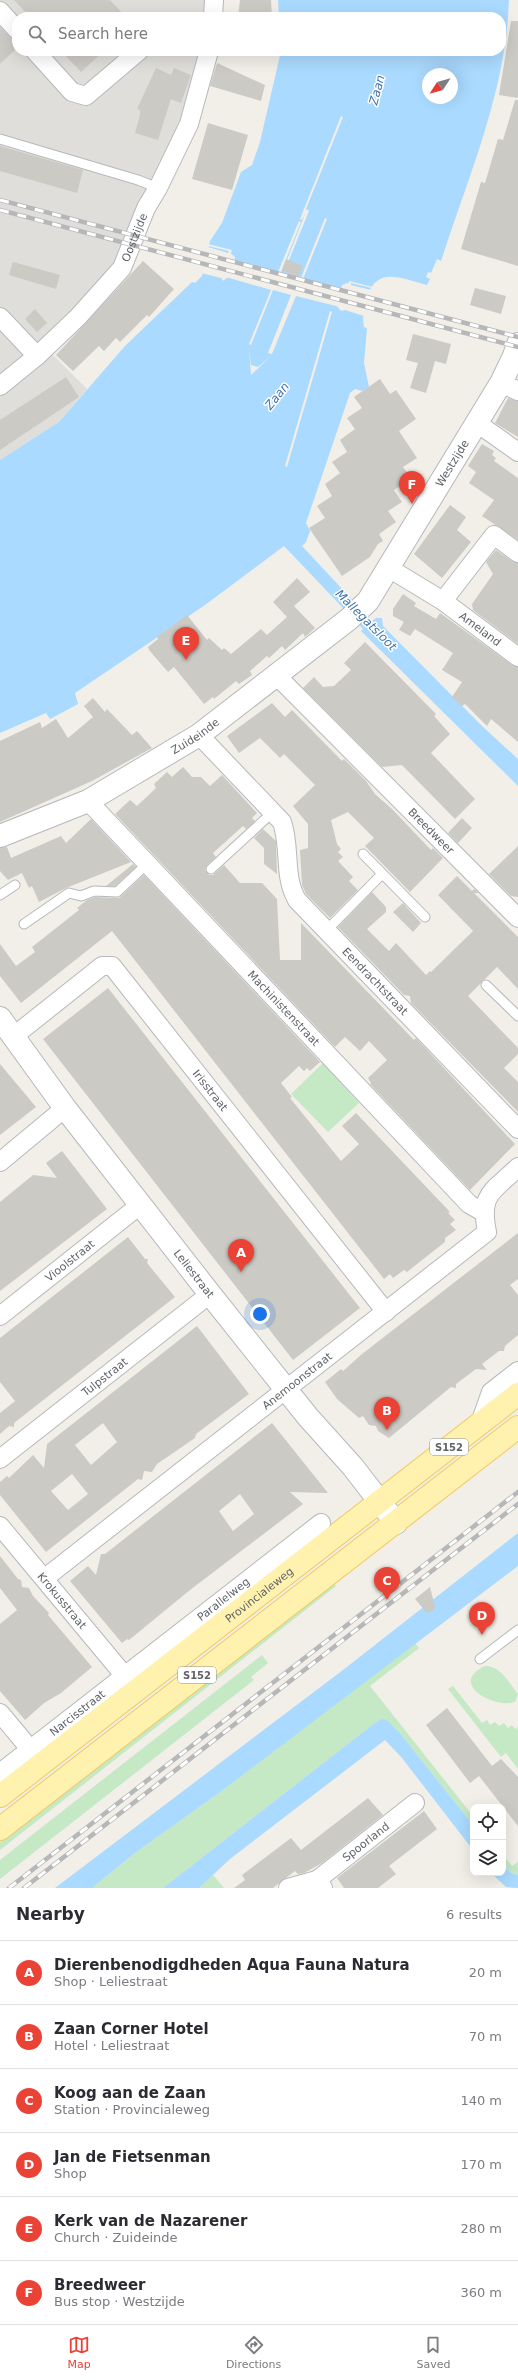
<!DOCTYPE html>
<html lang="en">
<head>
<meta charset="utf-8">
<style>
	:root { --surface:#fff; --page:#f7f7f7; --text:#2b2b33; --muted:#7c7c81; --line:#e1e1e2; --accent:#ea4335 }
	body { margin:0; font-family:"DejaVu Sans",sans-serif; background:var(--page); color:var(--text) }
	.controls { position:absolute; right:12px; bottom:12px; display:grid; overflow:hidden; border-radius:8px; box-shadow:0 4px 16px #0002 }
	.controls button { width:36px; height:36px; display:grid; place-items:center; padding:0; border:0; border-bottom:1px solid var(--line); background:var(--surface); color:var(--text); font:20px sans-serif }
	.compass { position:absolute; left:422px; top:68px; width:36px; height:36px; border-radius:50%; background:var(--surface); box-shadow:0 4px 16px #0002; rotate:234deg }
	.you { position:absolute; left:260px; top:1314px; width:14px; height:14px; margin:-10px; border:3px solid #fff; border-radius:50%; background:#1a73e8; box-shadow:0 0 0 6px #1a73e833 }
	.badge { display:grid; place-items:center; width:26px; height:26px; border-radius:50%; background:var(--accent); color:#fff; font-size:13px; font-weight:700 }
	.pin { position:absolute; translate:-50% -33px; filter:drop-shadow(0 1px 2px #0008) }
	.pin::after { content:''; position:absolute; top:21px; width:14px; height:12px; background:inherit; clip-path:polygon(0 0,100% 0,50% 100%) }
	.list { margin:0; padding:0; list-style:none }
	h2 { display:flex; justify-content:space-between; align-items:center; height:52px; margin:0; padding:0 16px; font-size:17px }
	h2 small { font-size:13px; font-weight:400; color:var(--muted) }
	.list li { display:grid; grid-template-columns:26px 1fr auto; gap:12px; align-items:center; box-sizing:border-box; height:64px; padding:0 16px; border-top:1px solid var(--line) }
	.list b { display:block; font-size:15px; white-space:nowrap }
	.list p { margin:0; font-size:13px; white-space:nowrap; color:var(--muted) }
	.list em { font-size:13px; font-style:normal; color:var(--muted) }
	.icon { flex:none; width:22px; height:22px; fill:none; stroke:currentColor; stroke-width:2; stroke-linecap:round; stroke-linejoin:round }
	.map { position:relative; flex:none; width:518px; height:1888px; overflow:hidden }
	.search { position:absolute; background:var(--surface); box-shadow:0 4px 16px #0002; left:12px; right:12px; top:12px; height:44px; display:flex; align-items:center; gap:10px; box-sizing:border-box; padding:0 14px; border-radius:16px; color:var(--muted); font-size:15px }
	.sheet { height:436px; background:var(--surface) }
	nav { display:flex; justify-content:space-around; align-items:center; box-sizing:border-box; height:56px; border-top:1px solid var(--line); background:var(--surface); font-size:11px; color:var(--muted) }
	nav a { display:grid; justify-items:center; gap:2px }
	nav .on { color:var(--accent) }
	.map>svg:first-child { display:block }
</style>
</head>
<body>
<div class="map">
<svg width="518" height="1888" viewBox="0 0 518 1888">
	<rect width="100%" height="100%" fill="#f1efe8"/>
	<path fill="#e0deda" d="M0,0H208L207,17H17V51H202L179,165L90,307L0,383Z
		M53,355L87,389L59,422L0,460V394Z"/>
	<path fill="#c5e8c5" d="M323,1063L359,1103L328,1132L291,1094Z
		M333,1583L336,1586L0,1850V1842Z
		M415,1643L419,1648L370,1686L473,1816V1825L399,1732C391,1724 388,1718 376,1722L163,1888H92L135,1853L219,1793Z
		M262,1655L268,1663L251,1677L254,1680L0,1879V1860Z
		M485,1666C501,1666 508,1682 518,1694L515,1702C495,1709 447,1684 485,1666Z
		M453,1686L482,1723L487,1720L490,1725L495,1722L499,1726L504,1723L508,1728L512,1725L515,1729L518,1727V1769L506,1753L501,1757L448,1689Z
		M503,1855L512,1866L518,1862V1875L511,1873L503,1864Z
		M213,1875L224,1888H199Z"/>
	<path fill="#aadaff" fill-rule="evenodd" d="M278,0H509C506,91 469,175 441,261L437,259L431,273L428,272L426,277L430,279L427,285C400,278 376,265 366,300C364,310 362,317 364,327L367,328L364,363L369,387L362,391L355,389L350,393L306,523L310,531L306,542L302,546L372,621L376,618H382L383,626L482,726L518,759V786L361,631L363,629L284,546L205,605L75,693L78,704L50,719L46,713L0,733V460L59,422L125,346L192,282L195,283L202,276L210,241L222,223L241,172L252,165L260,142L281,51H501V17H279ZM428,74H452V98H428ZM229,252L235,257L230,277L222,280ZM347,283L351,285L344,310H340L337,306L342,285Z
		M518,1533V1566L219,1793L135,1853L92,1888H55L343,1670Z
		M383,1719L388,1721L399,1732L473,1825V1850L402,1758L385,1740L230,1859L199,1888H163L376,1722Z
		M503,1864L511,1873L518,1875V1888L506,1887L491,1873H503Z"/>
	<path fill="#f1efe8" d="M341,116L343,117L306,209L309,211L289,260H287L305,214L302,220L300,219Z
		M325,218L327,219L303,279L343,289L339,306L343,309L349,281L373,287L372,288L351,283V285L371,290L364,316L345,310L341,311L340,307L296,296L272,354L268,353L291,295L273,290L251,345L249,344L271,290L226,277L224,281L221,278L201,273L208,247L228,253L229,251L208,246V244L232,250L223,278L225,276L228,277L232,260L278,272L299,221L301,222L281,272L301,278Z
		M330,311L332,312L287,467L285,466Z
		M249,347L251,365L258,367L272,355L251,375Z"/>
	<path fill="#cccac5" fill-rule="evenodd" d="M14,0H110L126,17H30Z
		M240,0H271L272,17H238Z
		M511,21H518V98L499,95Z
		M0,27L17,45V48L0,64Z
		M61,51H104L81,72Z
		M217,63L265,85L261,101L210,86Z
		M156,68L171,75L174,68L191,75L181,103L171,99L158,140L135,133L140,115V110L137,109Z
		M515,100H518V266L461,249L481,182L485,183L498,139L503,140Z
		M208,123L248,135L232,190L192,179Z
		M0,146L83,170L77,193L0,171Z
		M286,259L303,266L298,277L282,270Z
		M143,261L174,289L149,317L147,315L120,342L116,338L104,351L99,346L73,371L56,355Z
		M13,262L60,275L56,289L9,275Z
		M475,288L506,296L501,314L470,305Z
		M35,309L47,323L37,332L25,319Z
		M413,334L451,344L446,364L435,361L426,393L410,388L418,363L406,360Z
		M66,377L79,397L0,450V420Z
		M380,379L390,394L396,390L416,419L399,431L417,458L403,467L411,478L394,490L402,502L388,511L396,522L379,534L383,541L378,544L370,557L342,576L309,528L325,518L317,506L332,496L325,484L340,473L332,462L347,452L340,440L355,429L347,418L362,408L354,397Z
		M508,398L518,401V437L495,423Z
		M482,444L494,451L492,455L496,458L494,461L518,478V540L482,516L494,500L469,483L476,472L468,466Z
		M450,505L466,517L457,530L471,542L442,578L414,554Z
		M496,550L512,561L518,563V644L473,610L472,604L493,574L486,562Z
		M297,578L310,592L294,606L315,628L305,637L303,633L285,650L282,646L269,658L267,656L250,671L252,675L239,684L236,681L214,699L213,697L204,704L174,667L168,672L149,650L148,647L158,639L157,637L187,615L207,640L209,638L222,650L224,648L231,654L261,629L267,635L287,617L273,602Z
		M403,594L416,603L414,606L436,619L440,613L512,665L518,667V742L491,719L487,726L465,704L462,706L452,697L462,682L442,670L453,653L415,629L410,636L399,630L404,622L393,616V609Z
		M365,642L436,714L434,716L450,734L431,753L475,799L455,819L402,765L382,767L303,688L314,677L323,687L334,686L351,670L344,663Z
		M93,698L105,712L107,709L132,735L137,731L152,748L92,781L0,822V741L40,722L42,728L56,719L68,738L93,717L84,706Z
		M272,703L285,717L292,710L342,761L344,759L366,781L375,794L393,810L431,850L433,848L443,858L410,892L365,846L374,838L348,812L331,820L337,844L341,849L338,852L343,857L338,861L353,877L349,881L358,890L330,918L306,894L302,885L300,850L308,848V824L293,806L315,785L284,754L280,758L260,738L239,753L227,736Z
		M183,767L192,777H201L210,786L222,775L257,813L252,818L255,821L246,829L243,826L213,853L216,857L207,865L205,870L209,875H213L224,865L240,883H262L277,899L280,960H301V923L414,1040L416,1038L515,1144L470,1190L370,1084L371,1083L368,1078L387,1060L369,1041L360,1051L345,1037L335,1047L115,814L130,800L137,806L156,788L154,784L167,772L172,777Z
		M462,818L472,828L458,843L448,833Z
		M91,819L131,862L66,888L39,902L32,886L29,888L22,873L8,880L0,871V848L7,847L11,858L61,836L66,843Z
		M263,829L276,841L277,874L264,864V848L254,838Z
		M518,846V897L511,896L489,874Z
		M133,864L136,867L115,886H106Z
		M144,875L320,1062L310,1071L307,1068L304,1071L299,1066L281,1083L292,1097L290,1098L341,1161L359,1144L342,1126L356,1113L450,1212L448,1213L455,1220L450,1224L456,1230L445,1238V1242L407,1272L404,1270L393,1278L390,1274L384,1279L112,931L21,1003L0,976V944L16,966L35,952L32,947L79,910L77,908L87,900L95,897L119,898Z
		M457,876L472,891L474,889L479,893H474L518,937V989L497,967L468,996L518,1048V1054L504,1068L518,1082V1112L411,1003L410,996L404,995L338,927L372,892L386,907V912L367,929L389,951L396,943L426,975L430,971L431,972L473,931L438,895Z
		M403,903L421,923L413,932L393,912Z
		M108,988L360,1308L293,1360L43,1039Z
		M0,1064L36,1107L0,1135Z
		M62,1151L107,1209L0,1291V1202L33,1175L57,1178L46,1163Z
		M518,1233V1279L510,1285L518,1295V1335L505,1346L504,1351H499L482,1364L487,1370L476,1369L456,1384V1388L451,1387L389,1438L378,1431L376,1426L369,1425L363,1416L359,1418L337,1399L325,1382L341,1369L343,1371L362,1354Z
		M128,1237L145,1259H148L147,1263L175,1297L14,1423V1427L9,1426L0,1434V1413L15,1401L0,1382V1338Z
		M197,1326L249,1394L196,1434L195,1438L157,1464L152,1472L144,1471L142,1480L138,1479L46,1552L0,1495V1482L7,1476L9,1478L33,1455L44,1468L47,1444ZM103,1423L117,1442L91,1465L75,1445ZM72,1474L88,1494L68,1510L51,1491Z
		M272,1423L328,1493L290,1492L303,1504L190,1590L129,1640L127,1639L122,1643L70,1581L88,1566L96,1575L101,1554H105ZM240,1494L254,1514L233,1531L219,1511Z
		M0,1556L18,1579L21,1580L22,1587L29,1588L33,1596L49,1613L48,1615L92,1667L61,1693L44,1703L25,1720L0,1691V1624L17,1610L0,1588Z
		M430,1587L435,1607L434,1610L427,1613L415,1599Z
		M447,1708L492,1766L501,1759L518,1777V1826L479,1776L470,1783L426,1725Z
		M368,1798L383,1815L322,1863L304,1873L298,1874L295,1871L273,1888H234L245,1880L242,1875L291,1838L301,1850Z
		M424,1811L437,1829L389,1866L396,1874L378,1888H344L337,1878Z"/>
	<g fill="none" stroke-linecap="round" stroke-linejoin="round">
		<defs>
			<path id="service" d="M0,139L138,180L158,188
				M363,854L425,917
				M211,869L274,811
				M0,895L15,885
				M24,924L69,893L81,896L94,891L117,892L147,864
				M327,930L382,874
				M486,985L518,1016
				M480,1659L518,1630"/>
			<g id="minor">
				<path d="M0,11L17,30"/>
				<path d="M213,17L214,0"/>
				<path d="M35,51L72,92L86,96L139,51"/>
				<path d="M0,317L37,356"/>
				<path d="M501,383L518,391"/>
				<path id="s1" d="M0,386L37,356L78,317L122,268L146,208L158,188L189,124L209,51"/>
				<path d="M477,423L518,452"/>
				<path id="s2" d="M387,567L443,601L518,657"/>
				<path d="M443,601L494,535L518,553"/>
				<path id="s3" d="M276,675L518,918"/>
				<path id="s4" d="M199,735L282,822C291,848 283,876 297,900L518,1129"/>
				<path id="s5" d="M88,801L469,1204L483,1212"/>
				<path id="s6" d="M14,1036L102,966H112L386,1312"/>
				<path d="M0,1162L65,1108"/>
				<path id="s7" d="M0,1316L140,1205"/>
				<path d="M480,1423L491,1392L518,1371"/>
				<path id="s8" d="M0,1459L210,1294"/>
				<path id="s9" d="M0,1526L124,1675"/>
				<path id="s10" d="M45,1578L487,1232C479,1193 493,1192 518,1167"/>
				<path d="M0,1713L30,1749"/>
				<path id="s11" d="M0,1773L321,1523"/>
				<path id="s12" d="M317,1880L415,1803"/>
				<path d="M288,1888L317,1880L323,1888"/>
			</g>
			<g id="tertiary">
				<path id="s13" d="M0,836L88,801L199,735L349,619L368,601L501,383L514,356L518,344"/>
				<path id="s14" d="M0,1018L65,1108L210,1294L308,1417L353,1467L396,1523"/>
			</g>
			<g id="primary">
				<path id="s15" d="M0,1796L518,1394"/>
				<path d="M0,1829L518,1427"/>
			</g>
		</defs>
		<use href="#service" stroke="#b5b8bc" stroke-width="11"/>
		<use href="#minor" stroke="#b5b8bc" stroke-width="20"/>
		<use href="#tertiary" stroke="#b5b8bc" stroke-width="24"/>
		<use href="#primary" stroke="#f2c960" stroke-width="24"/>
		<use href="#service" stroke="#fff" stroke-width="9"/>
		<use href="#minor" stroke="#fff" stroke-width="18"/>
		<use href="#tertiary" stroke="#fff" stroke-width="22"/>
		<use href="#primary" stroke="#fff2af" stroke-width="22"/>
		<defs>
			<path id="rail" d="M0,200L518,337
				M0,210L518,347
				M9,1888L518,1492
				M24,1888L518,1504"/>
		</defs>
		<use href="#rail" stroke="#b6b7b8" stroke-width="4.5"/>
		<use href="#rail" stroke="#fff" stroke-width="3" stroke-dasharray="9" stroke-linecap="butt"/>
	</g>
	<g text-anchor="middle" stroke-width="3" stroke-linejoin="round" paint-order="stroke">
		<g fill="#fff" stroke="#8f9295" stroke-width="1">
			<rect x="430" y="1439" width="38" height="16" rx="3"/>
			<rect x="178" y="1667" width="38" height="16" rx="3"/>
		</g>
		<g font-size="10" font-weight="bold" fill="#5f6368">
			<text x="449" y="1451">S152</text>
			<text x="197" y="1679">S152</text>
		</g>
		<g font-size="11" fill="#5f6368" stroke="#fff">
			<text dy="4" stroke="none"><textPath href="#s1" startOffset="203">Oostzijde</textPath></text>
			<text dy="4" stroke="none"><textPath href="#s13" startOffset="601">Westzijde</textPath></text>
			<text dy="4" stroke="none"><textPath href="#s2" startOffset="112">Ameland</textPath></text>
			<text dy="4" stroke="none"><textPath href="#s13" startOffset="220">Zuideinde</textPath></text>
			<text dy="4" stroke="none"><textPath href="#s3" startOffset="220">Breedweer</textPath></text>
			<text dy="4" stroke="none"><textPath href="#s4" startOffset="313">Eendrachtstraat</textPath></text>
			<text dy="4" stroke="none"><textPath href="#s5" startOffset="285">Machinistenstraat</textPath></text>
			<text dy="4" stroke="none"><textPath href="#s6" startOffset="281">Irisstraat</textPath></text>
			<text dy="4" stroke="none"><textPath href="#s7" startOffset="89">Vioolstraat</textPath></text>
			<text dy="4" stroke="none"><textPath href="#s14" startOffset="321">Leliestraat</textPath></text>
			<text dy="4" stroke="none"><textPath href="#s8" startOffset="133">Tulpstraat</textPath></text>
			<text dy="4" stroke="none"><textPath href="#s10" startOffset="320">Anemoonstraat</textPath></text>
			<text dy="4" stroke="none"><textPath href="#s15" startOffset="328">Provincialeweg</textPath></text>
			<text dy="4" stroke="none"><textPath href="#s11" startOffset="283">Parallelweg</textPath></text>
			<text dy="4" stroke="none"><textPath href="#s9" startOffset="97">Krokusstraat</textPath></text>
			<text dy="4" stroke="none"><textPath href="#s11" startOffset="98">Narcisstraat</textPath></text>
			<text dy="4" stroke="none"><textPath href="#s12" startOffset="62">Spoorland</textPath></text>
		</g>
		<g font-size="12" font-style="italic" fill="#4174aa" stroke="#fff">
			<text transform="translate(377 90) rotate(-75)" y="4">Zaan</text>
			<text transform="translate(277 396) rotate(-51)" y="4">Zaan</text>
			<text transform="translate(366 620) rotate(45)" y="4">Mallegatsloot</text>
		</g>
	</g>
</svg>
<div class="controls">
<button><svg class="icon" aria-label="locate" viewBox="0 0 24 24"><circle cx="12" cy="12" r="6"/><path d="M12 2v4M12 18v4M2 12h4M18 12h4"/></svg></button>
<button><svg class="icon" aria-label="layers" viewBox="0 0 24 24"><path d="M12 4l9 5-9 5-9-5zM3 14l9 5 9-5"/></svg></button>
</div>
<svg class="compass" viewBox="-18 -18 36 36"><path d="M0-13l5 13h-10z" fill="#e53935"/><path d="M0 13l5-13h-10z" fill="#7c7c81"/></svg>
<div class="you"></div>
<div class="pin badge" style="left:241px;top:1272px">A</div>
<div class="pin badge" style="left:387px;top:1430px">B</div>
<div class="pin badge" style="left:387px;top:1600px">C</div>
<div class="pin badge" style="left:482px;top:1635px">D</div>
<div class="pin badge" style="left:186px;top:660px">E</div>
<div class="pin badge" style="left:412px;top:504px">F</div>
<div class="search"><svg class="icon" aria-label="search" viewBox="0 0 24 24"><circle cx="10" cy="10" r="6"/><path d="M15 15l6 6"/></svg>Search here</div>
</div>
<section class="sheet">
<h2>Nearby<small>6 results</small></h2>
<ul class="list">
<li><span class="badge">A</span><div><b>Dierenbenodigdheden Aqua Fauna Natura</b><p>Shop · Leliestraat</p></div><em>20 m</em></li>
<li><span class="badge">B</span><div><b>Zaan Corner Hotel</b><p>Hotel · Leliestraat</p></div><em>70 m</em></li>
<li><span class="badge">C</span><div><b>Koog aan de Zaan</b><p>Station · Provincialeweg</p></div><em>140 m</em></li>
<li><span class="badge">D</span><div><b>Jan de Fietsenman</b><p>Shop</p></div><em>170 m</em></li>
<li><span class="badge">E</span><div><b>Kerk van de Nazarener</b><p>Church · Zuideinde</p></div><em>280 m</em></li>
<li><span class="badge">F</span><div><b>Breedweer</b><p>Bus stop · Westzijde</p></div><em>360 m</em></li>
</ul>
</section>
<nav>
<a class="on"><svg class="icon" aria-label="map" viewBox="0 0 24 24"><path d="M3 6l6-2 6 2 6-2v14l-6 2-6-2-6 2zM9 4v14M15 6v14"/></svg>Map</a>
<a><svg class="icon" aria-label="directions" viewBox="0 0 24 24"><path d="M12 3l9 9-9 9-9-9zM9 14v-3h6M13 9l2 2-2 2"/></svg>Directions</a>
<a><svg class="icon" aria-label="saved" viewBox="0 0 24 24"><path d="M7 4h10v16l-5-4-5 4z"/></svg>Saved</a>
</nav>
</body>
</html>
